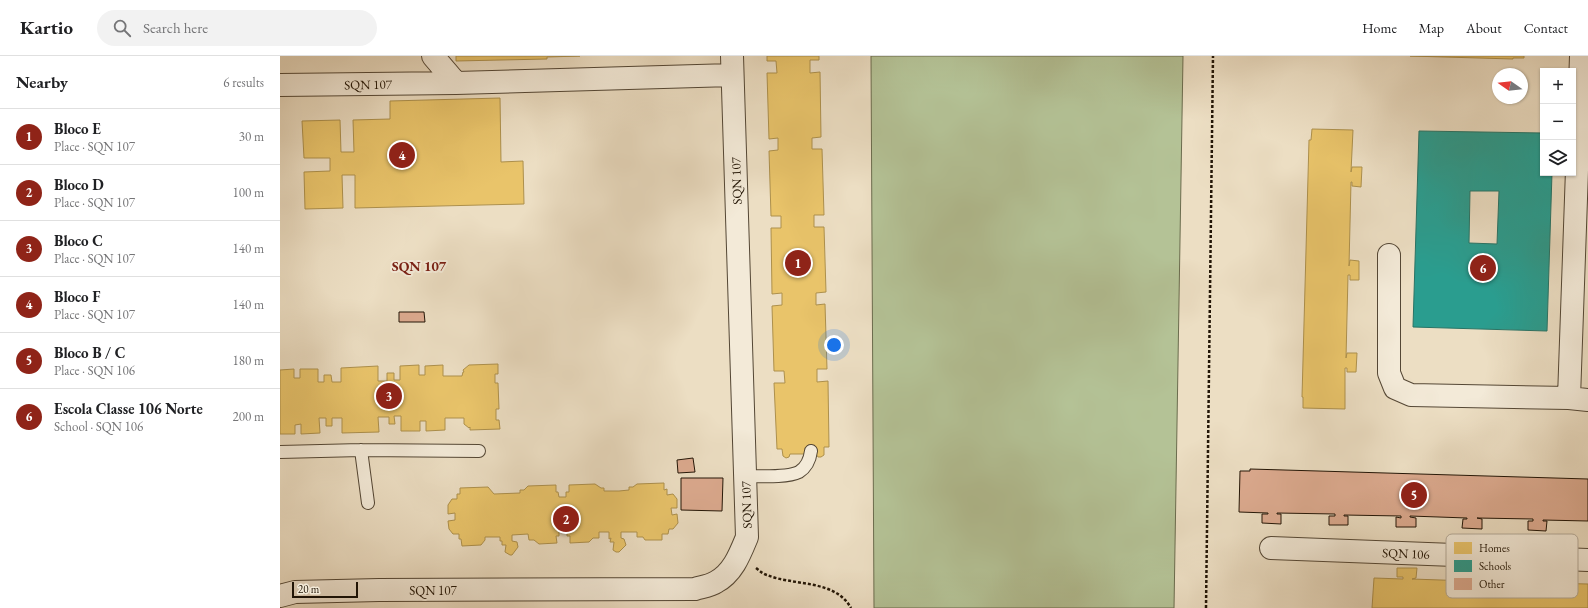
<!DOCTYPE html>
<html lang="en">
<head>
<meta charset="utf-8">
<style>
	:root { --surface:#fff; --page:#f2f2f2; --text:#202124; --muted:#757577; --line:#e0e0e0; --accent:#8f2418 }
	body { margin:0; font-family:"EB Garamond",serif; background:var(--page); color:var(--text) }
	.controls { position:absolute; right:12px; top:12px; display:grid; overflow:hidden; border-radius:0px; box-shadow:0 1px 3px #0004 }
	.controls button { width:36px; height:36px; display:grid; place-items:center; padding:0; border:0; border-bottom:1px solid var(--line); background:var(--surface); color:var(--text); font:20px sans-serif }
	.compass { position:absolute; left:1212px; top:12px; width:36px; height:36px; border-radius:50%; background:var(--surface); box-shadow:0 1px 3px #0004; rotate:284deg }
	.scale { position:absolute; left:12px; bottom:10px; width:66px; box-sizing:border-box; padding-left:4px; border:2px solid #221506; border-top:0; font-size:11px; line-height:14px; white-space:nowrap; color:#221506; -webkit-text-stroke:3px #f3ead8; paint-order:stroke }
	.you { position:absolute; left:554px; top:289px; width:14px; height:14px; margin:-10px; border:3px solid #fff; border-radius:50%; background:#1a73e8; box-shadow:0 0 0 6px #1a73e833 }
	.badge { display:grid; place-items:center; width:26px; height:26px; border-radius:50%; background:var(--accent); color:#fff; font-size:13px; font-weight:700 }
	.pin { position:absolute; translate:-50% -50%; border:2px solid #fff; box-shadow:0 1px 4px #0006 }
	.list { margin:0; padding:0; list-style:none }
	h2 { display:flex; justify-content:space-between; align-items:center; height:52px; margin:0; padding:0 16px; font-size:17px }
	h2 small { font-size:13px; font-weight:400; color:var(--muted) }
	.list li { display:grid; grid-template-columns:26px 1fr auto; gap:12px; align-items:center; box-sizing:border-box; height:56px; padding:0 16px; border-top:1px solid var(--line) }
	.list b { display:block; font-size:15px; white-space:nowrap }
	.list p { margin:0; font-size:13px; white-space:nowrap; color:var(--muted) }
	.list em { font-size:13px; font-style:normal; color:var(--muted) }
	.icon { flex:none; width:22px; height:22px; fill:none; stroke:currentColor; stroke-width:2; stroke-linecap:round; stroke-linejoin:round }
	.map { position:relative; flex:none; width:1308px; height:552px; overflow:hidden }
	header { display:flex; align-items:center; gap:24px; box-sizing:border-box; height:56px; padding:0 20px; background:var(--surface); border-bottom:1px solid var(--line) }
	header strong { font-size:19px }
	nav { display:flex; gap:22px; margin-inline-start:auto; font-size:14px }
	.search { width:280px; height:36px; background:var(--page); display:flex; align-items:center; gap:10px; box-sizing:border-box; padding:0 14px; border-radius:22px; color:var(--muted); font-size:15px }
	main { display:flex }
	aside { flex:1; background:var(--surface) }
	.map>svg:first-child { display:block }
</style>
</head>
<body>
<header>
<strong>Kartio</strong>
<div class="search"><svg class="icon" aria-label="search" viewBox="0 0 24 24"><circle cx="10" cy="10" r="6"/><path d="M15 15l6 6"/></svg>Search here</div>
<nav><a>Home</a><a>Map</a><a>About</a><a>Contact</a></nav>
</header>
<main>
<aside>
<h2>Nearby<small>6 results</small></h2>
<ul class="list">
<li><span class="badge">1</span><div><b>Bloco E</b><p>Place · SQN 107</p></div><em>30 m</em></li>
<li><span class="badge">2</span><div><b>Bloco D</b><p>Place · SQN 107</p></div><em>100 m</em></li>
<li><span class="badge">3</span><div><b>Bloco C</b><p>Place · SQN 107</p></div><em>140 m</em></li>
<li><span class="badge">4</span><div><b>Bloco F</b><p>Place · SQN 107</p></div><em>140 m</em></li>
<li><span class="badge">5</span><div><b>Bloco B / C</b><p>Place · SQN 106</p></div><em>180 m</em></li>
<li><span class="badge">6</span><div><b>Escola Classe 106 Norte</b><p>School · SQN 106</p></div><em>200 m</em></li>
</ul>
</aside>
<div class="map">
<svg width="1308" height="552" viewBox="0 0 1308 552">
	<rect width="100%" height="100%" fill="#ecdec3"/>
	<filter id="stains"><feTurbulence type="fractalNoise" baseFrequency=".005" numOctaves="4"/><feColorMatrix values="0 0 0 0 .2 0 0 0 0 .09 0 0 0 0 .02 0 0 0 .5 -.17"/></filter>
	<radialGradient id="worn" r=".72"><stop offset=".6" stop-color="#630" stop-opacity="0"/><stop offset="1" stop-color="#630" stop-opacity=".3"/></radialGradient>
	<path fill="#b4c296" stroke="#6b6c4e" d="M591,0H903L894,552H594Z"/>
	<path fill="#e9c46a" stroke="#ad904c" d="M176,0H300L267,1V3L176,5Z
		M487,0H539V4H530V17L540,16L541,81L532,82V93H542L544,159H534V171H544L546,236L536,237V249L545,248L547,313H537V326L548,325L549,391H544V399L541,401H538L536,398H510L509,401L506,402L503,400L502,393H497L494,327H505L504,315H494L492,250L502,249V237L492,238L491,172H501V160H491L489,95L498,94V82L489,83L487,17H497L496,5H487Z
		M1130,0H1244V2H1233V3Z
		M220,42L221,106L243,105L244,148L75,152V119H62L63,152L25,153L24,116L50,115V102H24L22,65L60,64L61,96H74L73,64L110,63V45Z
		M1032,73L1073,74L1071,116L1072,111H1082L1081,131L1072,130V126H1071L1069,210L1070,204L1079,205V224H1070V219H1068L1066,302L1067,297H1077L1076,316H1067V312H1065V353L1023,352V341H1022L1029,84H1031Z
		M218,308V318H215V327H218L219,353H216V364H219L220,373L190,374V371L189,372L184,368V362H165V374L146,375V365H140V375H121V360H114L115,368H109V361H98L99,376L62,377V362H52V370H46V362H39L40,377L21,378V368L15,369V378H0V314L14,313V322H20V313H38V326H44V319H51L52,326H61V312L98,310V325H107V317H114V324H120V310L139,309V319H145V310L163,309V320H182L183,316H184L183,314L189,309Z
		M384,427V434L387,433V439L393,438L397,443V452H391L392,459L397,458L398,467L393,473H389L388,478H382V484H365L363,481H357V476H341V482L344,483L346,489L339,496H336L333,494L334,486H330L331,482L329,483V476H319V482H313L309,486L290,487V480H287V475H279V480H276L277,487L259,488L254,484H249L248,478L232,479V485L237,486L238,491L232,499H230L225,496L226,489H222V485H220V481H205V484L201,489L182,490L181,483H179V478H173L169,473L168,465L175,464V457L168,458V449L172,443H177V438H180V432L208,431L214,438L240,437V434H244L248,430L276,429V436H278L279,441H286V436H289V429L315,428L321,432H324V435H339L349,434V431H353L357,428Z
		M1117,512H1137L1136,522L1132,523L1189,525L1183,523V514H1203V524L1199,525L1255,526L1251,525V516H1271L1270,526L1264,527L1308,528V552H1092L1094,522L1123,523V521H1117Z"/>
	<path fill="#2a9d8f" stroke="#287466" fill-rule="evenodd" d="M1139,75L1263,77V117H1272L1267,275L1133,271ZM1190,135H1219L1217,188L1189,187Z"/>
	<path fill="#dcaa8f" stroke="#221506" d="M119,256H144L145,266H119Z
		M413,402L415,416L398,417L397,404Z
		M970,413L1308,423V465L1263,464V465H1267L1266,475L1248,474V465H1253V463L1197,462L1202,463V473L1182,472L1183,463H1187V462L1130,460V461L1136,462V471H1116V461L1121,462V460L1064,459V460H1068V469H1049V460H1055V458L997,457V458H1001V468L982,467V458H988V457L959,456L960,415H970Z
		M401,422H443L442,455L401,454Z"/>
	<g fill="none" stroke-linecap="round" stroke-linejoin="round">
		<defs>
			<path id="lane" d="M81,394L88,447
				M0,396L81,394L199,395
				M465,420C479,420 507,422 519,416C527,411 530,403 531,395"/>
			<path id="street" d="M153,0L176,27
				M0,29L176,27L452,19
				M1109,199V317L1115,332L1131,339L1289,342L1308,344
				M1289,342L1301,0
				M991,492L1308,504
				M0,540L15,536L99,534L415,533C421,531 430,530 436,526C453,517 460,498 467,481L452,0"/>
		</defs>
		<use href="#lane" stroke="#544735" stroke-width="14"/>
		<use href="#street" stroke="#544735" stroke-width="24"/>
		<path stroke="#221506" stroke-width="2.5" stroke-dasharray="3 2" stroke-linecap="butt" d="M476,512C480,515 483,518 487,519C513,530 555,523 571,552
			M926,552L933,0"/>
		<use href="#lane" stroke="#f3ead8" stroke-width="12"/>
		<use href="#street" stroke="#f3ead8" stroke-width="22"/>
	</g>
	<g text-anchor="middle" stroke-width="4" stroke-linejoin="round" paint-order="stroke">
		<g font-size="13" fill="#221506" stroke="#f3ead8">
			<text transform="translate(88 28) rotate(-1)" y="5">SQN 107</text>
			<text transform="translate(456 125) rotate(-92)" y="5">SQN 107</text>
			<text transform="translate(466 449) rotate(-92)" y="5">SQN 107</text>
			<text transform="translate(1126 497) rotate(2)" y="5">SQN 106</text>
			<text x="153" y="539">SQN 107</text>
		</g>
		<g font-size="14" font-weight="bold" fill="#7a1f14" stroke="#f3ead8">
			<text x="139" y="215">SQN 107</text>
		</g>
	</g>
	<rect x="1166" y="478" width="132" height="64" rx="6" fill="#f3ead8" stroke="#b4aa99" stroke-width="1"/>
	<rect x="1174" y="486" width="18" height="12" fill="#e9c46a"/>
	<rect x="1174" y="504" width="18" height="12" fill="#2a9d8f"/>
	<rect x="1174" y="522" width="18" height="12" fill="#dcaa8f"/>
	<g font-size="11" fill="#221506">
		<text x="1199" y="496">Homes</text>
		<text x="1199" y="514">Schools</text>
		<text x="1199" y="532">Other</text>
	</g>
	<rect width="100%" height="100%" filter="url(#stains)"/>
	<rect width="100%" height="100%" fill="url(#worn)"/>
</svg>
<div class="controls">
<button>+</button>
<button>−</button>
<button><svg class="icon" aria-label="layers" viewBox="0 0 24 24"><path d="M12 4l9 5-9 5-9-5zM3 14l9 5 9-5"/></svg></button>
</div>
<svg class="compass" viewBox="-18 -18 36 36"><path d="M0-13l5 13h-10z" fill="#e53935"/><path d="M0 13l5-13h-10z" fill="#757577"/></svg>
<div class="scale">20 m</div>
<div class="you"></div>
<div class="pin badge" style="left:518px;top:207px">1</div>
<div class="pin badge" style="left:286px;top:463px">2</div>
<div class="pin badge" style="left:109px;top:340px">3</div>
<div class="pin badge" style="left:122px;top:99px">4</div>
<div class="pin badge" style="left:1134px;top:439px">5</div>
<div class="pin badge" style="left:1203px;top:212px">6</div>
</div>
</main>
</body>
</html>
